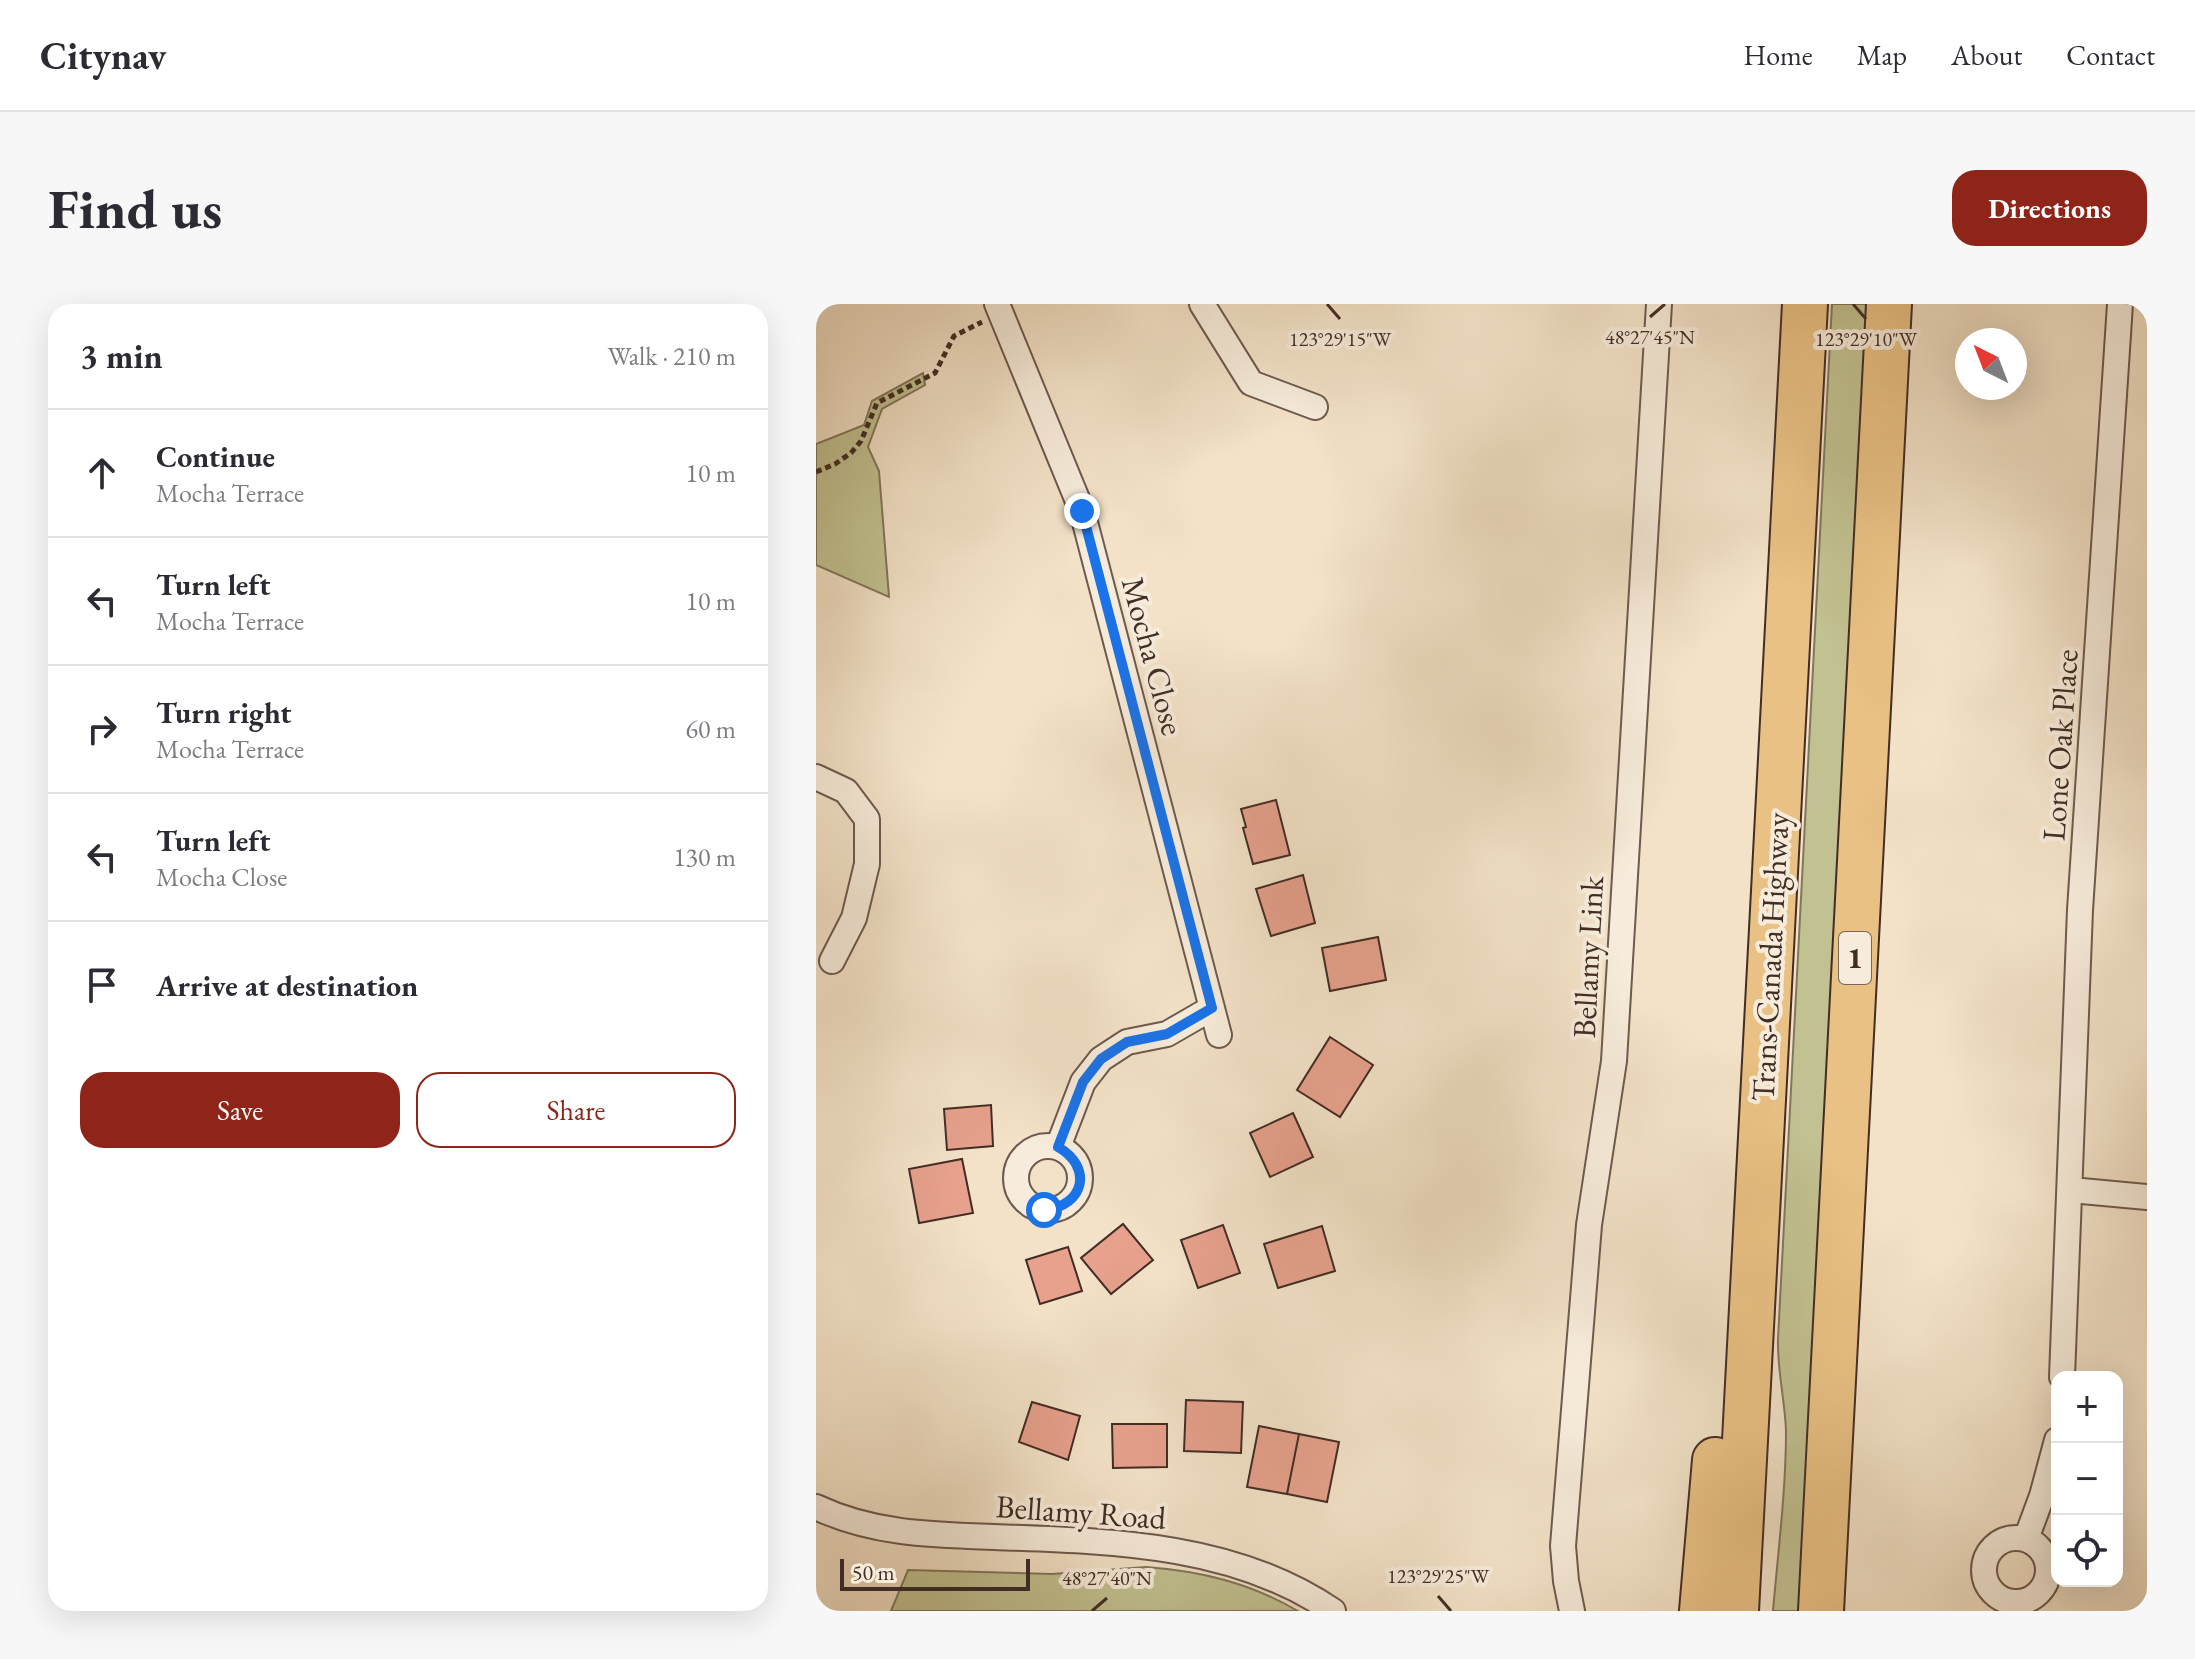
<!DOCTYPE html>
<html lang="en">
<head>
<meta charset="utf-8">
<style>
	:root { --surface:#fff; --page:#f7f7f7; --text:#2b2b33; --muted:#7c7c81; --line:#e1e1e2; --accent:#8f2418 }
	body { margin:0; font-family:"EB Garamond",serif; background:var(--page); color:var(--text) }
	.controls { position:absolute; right:24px; bottom:24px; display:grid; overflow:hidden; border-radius:16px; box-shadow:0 8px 32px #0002 }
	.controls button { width:72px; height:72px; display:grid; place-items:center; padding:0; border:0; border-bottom:2px solid var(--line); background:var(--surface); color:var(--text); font:40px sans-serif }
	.compass { position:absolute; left:1139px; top:24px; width:72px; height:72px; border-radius:50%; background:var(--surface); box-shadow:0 8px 32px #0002; rotate:318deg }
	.scale { position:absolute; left:24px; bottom:20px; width:190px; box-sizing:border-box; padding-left:8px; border:4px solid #422d25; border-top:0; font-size:22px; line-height:28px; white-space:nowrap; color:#422d25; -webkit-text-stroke:6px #f7ecdb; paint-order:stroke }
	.stop { position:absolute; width:24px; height:24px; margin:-18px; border:6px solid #1a73e8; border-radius:50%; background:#fff }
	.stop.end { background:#1a73e8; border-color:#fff; box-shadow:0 2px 8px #0008 }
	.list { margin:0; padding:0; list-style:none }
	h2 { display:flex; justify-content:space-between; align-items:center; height:104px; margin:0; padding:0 32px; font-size:34px }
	h2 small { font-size:26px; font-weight:400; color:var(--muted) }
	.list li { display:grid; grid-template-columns:52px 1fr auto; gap:24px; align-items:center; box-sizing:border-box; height:128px; padding:0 32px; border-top:2px solid var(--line) }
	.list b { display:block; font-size:30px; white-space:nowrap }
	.list p { margin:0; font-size:26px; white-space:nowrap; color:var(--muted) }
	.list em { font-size:26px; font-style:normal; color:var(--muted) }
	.actions { display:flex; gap:16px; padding:24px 32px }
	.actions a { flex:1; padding:18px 0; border:2px solid var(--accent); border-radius:24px; text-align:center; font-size:28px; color:var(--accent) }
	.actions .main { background:var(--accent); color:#fff }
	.icon { flex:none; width:44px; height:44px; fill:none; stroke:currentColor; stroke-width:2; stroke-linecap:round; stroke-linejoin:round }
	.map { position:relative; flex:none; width:1331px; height:1307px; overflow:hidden; border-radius:24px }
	header { display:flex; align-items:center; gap:48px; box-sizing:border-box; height:112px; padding:0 40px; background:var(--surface); border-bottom:2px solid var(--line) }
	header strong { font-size:38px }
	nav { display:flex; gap:44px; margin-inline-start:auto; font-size:28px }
	.intro { display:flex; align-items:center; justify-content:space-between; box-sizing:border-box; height:192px; padding:0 48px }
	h1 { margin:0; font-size:56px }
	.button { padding:20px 36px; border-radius:24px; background:var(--accent); color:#fff; font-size:28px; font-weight:700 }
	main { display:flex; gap:48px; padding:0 48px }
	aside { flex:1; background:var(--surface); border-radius:24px; box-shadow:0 8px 32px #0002 }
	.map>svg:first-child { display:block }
</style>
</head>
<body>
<header>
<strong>Citynav</strong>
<nav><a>Home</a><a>Map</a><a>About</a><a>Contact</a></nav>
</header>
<div class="intro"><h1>Find us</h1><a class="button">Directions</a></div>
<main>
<aside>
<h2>3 min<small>Walk · 210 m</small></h2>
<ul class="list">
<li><svg class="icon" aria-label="ahead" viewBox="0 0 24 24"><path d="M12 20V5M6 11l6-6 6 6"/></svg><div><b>Continue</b><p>Mocha Terrace</p></div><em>10 m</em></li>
<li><svg class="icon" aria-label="left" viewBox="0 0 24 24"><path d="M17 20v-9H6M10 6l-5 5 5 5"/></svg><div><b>Turn left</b><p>Mocha Terrace</p></div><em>10 m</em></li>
<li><svg class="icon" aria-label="right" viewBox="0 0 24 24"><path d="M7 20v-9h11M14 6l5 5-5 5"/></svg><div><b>Turn right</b><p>Mocha Terrace</p></div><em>60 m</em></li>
<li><svg class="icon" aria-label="left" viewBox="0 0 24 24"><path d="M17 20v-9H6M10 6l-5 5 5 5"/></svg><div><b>Turn left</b><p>Mocha Close</p></div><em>130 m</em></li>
<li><svg class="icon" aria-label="arrive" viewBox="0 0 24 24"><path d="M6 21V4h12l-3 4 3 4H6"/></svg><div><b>Arrive at destination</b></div></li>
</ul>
<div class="actions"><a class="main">Save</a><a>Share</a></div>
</aside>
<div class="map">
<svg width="1331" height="1307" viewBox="0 0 1331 1307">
	<rect width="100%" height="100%" fill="#f3e2c8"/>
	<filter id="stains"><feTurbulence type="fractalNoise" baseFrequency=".0025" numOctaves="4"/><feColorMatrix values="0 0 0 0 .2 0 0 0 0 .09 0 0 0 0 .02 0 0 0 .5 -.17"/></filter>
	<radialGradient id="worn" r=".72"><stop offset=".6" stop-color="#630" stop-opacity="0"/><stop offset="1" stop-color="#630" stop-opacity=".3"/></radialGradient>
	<path fill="#c2c191" stroke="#82775b" stroke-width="2" d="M1016,0H1053L984,1307H957C962,1248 970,1187 970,1127C969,1096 961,1066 962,1035Z
		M107,69L109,81L66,105L52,143L63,167L73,293L0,261V140L48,121L56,97Z
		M330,1263C385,1267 434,1279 482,1307H75L92,1266L236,1270Z"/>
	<path fill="#e7a18d" stroke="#422d25" stroke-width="2" d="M460,496L474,551L437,560L427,524L430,523L425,505Z
		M487,571L499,619L455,632L440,585Z
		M562,633L570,676L514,687L506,644Z
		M514,733L557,761L524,813L481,786Z
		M175,801L177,842L131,846L128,805Z
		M477,809L497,853L454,873L434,829Z
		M146,855L157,909L103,919L93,865Z
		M307,920L337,956L295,990L265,954Z
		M407,921L424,969L382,984L365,936Z
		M506,922L519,967L462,984L448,940Z
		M252,943L266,987L224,1000L210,956Z
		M370,1096L427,1098L425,1149L368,1147Z
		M216,1098L264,1112L252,1156L203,1138Z
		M296,1120H351V1163L297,1164Z
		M443,1122L483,1130L471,1190L431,1183Z
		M483,1130L523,1138L511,1198L471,1190Z"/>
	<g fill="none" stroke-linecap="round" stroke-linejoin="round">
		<defs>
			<path id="minor" d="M181,0L266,207L403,731
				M386,0L435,79L499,103
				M0,473L30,487L51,515V560L38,614L16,657
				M200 874a32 32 0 1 1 64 0a32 32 0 1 1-64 0Z
				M242,843L267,778L285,755L311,738L351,730L396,704
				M1255,886L1331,893
				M1246,1073L1264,606L1304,0
				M0,1203C57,1230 116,1231 178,1233C294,1237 418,1239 517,1307
				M1168 1266a32 32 0 1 1 64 0a32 32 0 1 1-64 0Z
				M1210,1235L1226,1192L1241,1136
				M756,1307L750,1277L747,1242L773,921L798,757L843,0"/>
			<path id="motorway" d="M886,1307L899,1156
				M920,1307L989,0
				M1005,1307L1073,0"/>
		</defs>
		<use href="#minor" stroke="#6e5a4e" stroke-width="28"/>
		<use href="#motorway" stroke="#422d25" stroke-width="48"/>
		<path stroke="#422d25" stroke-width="5" stroke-dasharray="6 4" stroke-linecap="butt" d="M0,168L19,160L35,149L45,137L61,99L119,69L138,32L166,18"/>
		<use href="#minor" stroke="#f7ecdb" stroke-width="24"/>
		<use href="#motorway" stroke="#eac184" stroke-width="44"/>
	</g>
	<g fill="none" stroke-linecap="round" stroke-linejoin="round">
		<path stroke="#1a73e8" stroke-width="10" d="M228,906C269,902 277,863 242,843L267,778L285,755L311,738L351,730L396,704L266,207"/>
	</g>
	<path fill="none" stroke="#422d25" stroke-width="3" d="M511,0L524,15M1037,0L1050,15M834,13L849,0M622,1292L635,1307M276,1307L291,1294"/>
	<g text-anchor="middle" stroke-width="8" stroke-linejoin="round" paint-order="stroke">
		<rect fill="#f7ecdb" stroke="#78665c" stroke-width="2" x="1023" y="628" width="32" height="52" rx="6"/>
		<g font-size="30" font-weight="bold" fill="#422d25">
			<text x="1039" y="664">1</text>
		</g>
		<g font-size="32" fill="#422d25" stroke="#f7ecdb">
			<text transform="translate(337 352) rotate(75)" y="11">Mocha Close</text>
			<text transform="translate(1244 441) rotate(-86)" y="11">Lone Oak Place</text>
			<text transform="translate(772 653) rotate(-87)" y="11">Bellamy Link</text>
			<text transform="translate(954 653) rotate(-87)" y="11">Trans-Canada Highway</text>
			<text transform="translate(265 1208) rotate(4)" y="11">Bellamy Road</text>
		</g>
	</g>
	<g font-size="20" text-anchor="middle" fill="#422d25" stroke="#f7ecdb" stroke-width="8" stroke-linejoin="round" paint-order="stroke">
		<text x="834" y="40">48°27'45"N</text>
		<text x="524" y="42">123°29'15"W</text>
		<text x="1050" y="42">123°29'10"W</text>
		<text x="622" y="1279">123°29'25"W</text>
		<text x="291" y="1281">48°27'40"N</text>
	</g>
	<rect width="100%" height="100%" filter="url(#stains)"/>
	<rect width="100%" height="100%" fill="url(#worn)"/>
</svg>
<div class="controls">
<button>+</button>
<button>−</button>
<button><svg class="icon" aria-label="locate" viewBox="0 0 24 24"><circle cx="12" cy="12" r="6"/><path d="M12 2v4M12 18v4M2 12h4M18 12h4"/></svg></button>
</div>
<svg class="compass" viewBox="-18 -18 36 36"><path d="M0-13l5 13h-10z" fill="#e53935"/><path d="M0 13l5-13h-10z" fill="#7c7c81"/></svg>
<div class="scale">50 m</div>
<div class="stop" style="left:228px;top:906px"></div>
<div class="stop end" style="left:266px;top:207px"></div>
</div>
</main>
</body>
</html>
